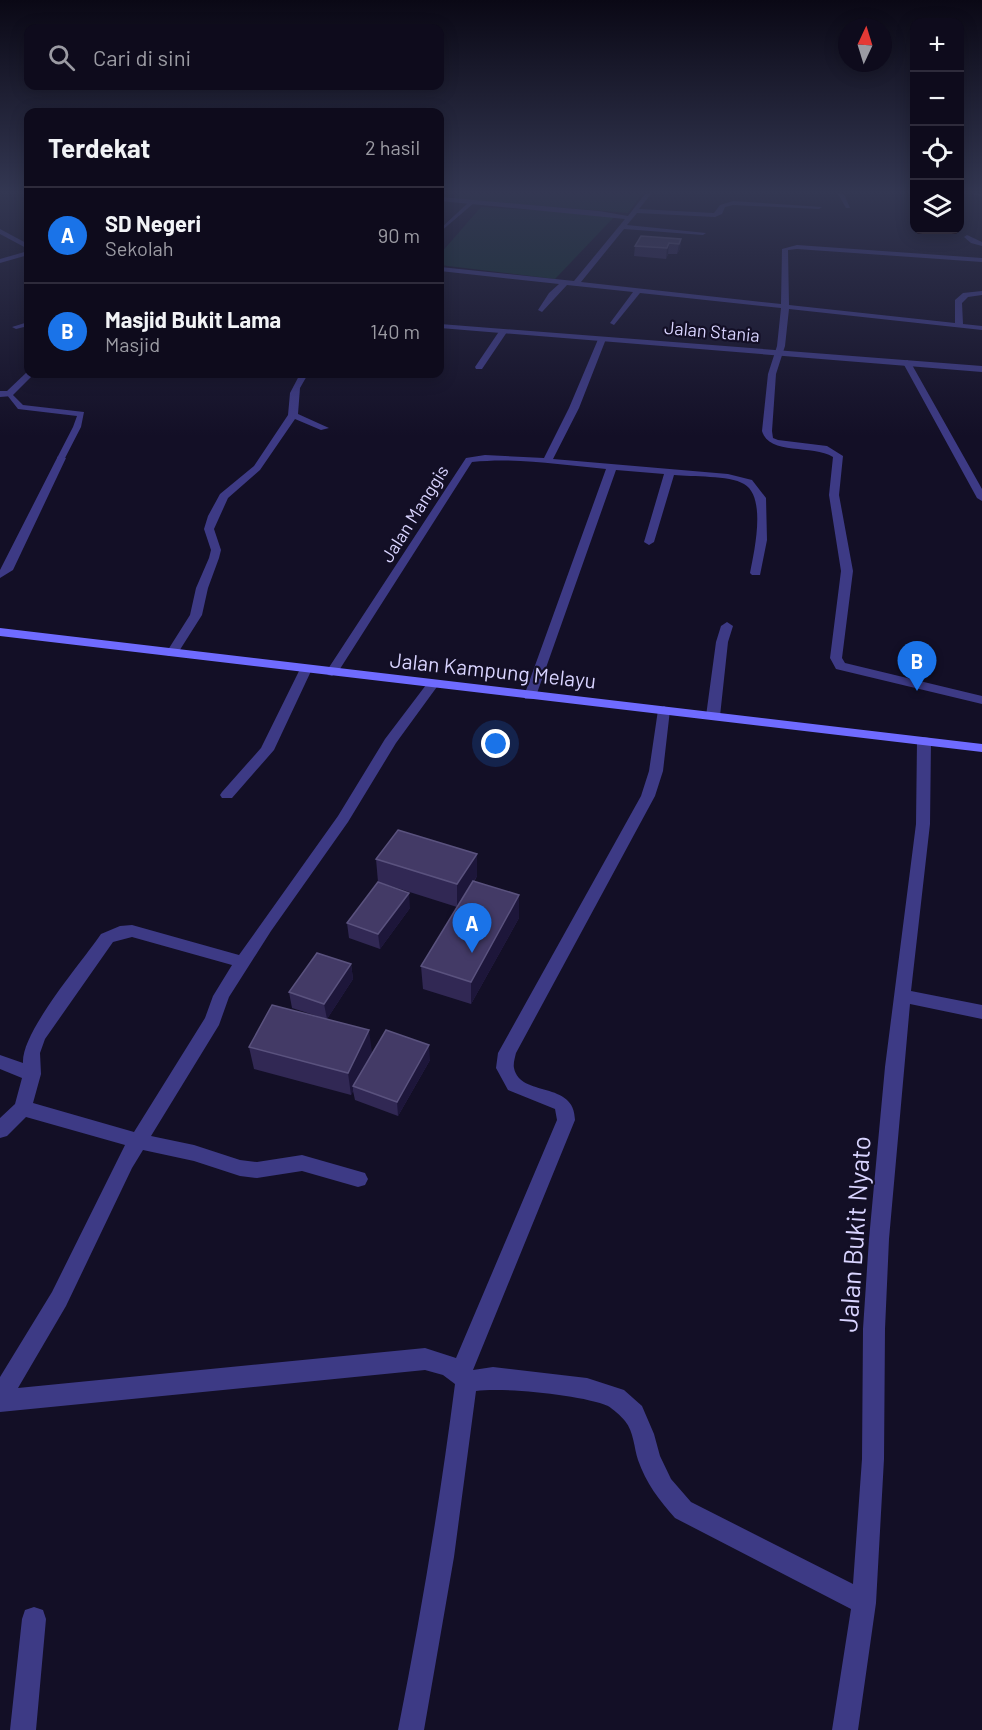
<!DOCTYPE html>
<html lang="id">
<head>
<meta charset="utf-8">
<style>
	:root { --surface:#0e0b1c; --page:#171425; --text:#f1f3f6; --muted:#9b9ba3; --line:#2e2b3b; --accent:#1a73e8 }
	body { margin:0; font-family:Barlow,sans-serif; background:var(--page); color:var(--text) }
	.controls { position:absolute; right:18px; top:18px; display:grid; overflow:hidden; border-radius:12px; box-shadow:0 3px 15px #0003 }
	.controls button { width:54px; height:54px; display:grid; place-items:center; padding:0; border:0; border-bottom:2px solid var(--line); background:var(--surface); color:var(--text); font:30px sans-serif }
	.compass { position:absolute; left:838px; top:18px; width:54px; height:54px; border-radius:50%; background:var(--surface); box-shadow:0 3px 15px #0003; rotate:4deg }
	.you { position:absolute; left:496px; top:744px; width:21px; height:21px; margin:-15px; border:4px solid #fff; border-radius:50%; background:#1a73e8; box-shadow:0 0 0 9px #1a73e833 }
	.badge { display:grid; place-items:center; width:39px; height:39px; border-radius:50%; background:var(--accent); color:#fff; font-size:20px; font-weight:700 }
	.pin { position:absolute; translate:-50% -50px; filter:drop-shadow(0 2px 3px #0008) }
	.pin::after { content:''; position:absolute; top:32px; width:21px; height:18px; background:inherit; clip-path:polygon(0 0,100% 0,50% 100%) }
	.list { margin:0; padding:0; list-style:none }
	h2 { display:flex; justify-content:space-between; align-items:center; height:78px; margin:0; padding:0 24px; font-size:26px }
	h2 small { font-size:20px; font-weight:400; color:var(--muted) }
	.list li { display:grid; grid-template-columns:39px 1fr auto; gap:18px; align-items:center; box-sizing:border-box; height:96px; padding:0 24px; border-top:2px solid var(--line) }
	.list b { display:block; font-size:22px; white-space:nowrap }
	.list p { margin:0; font-size:20px; white-space:nowrap; color:var(--muted) }
	.list em { font-size:20px; font-style:normal; color:var(--muted) }
	.icon { flex:none; width:33px; height:33px; fill:none; stroke:currentColor; stroke-width:2; stroke-linecap:round; stroke-linejoin:round }
	.map { position:relative; flex:none; width:982px; height:1730px; overflow:hidden }
	.search { position:absolute; background:var(--surface); box-shadow:0 3px 15px #0003; left:24px; top:24px; width:420px; height:66px; display:flex; align-items:center; gap:15px; box-sizing:border-box; padding:0 21px; border-radius:12px; color:var(--muted); font-size:22px }
	.panel { position:absolute; background:var(--surface); box-shadow:0 3px 15px #0003; left:24px; top:108px; width:420px; height:270px; border-radius:12px }
	.map>svg:first-child { display:block }
</style>
</head>
<body>
<div class="map">
<svg width="982" height="1730" viewBox="0 0 982 1730">
	<rect width="100%" height="100%" fill="#130f26"/>
	<path fill="#12302f" d="M456,194H642L628,213L454,199Z
		M481,207L616,215L555,279L440,265V254Z"/>
	<g fill="none" stroke-linecap="round" stroke-linejoin="round">
		<path fill="#3d3a85" fill-rule="evenodd" d="M469,202L474,203L440,232V229Z
			M7,393H11L23,405L84,412L81,427L64,460L57,458L73,427L77,416L18,409L7,395Z"/>
		<path fill="#3d3a85" fill-rule="evenodd" d="M645,194H651L639,209L714,213L720,205L733,201L822,207L819,209L733,205L725,207L722,214L715,217L637,213L627,225L706,233L703,235L624,229L581,282L781,304L782,249L797,245L982,258V262L797,249L788,250L789,305L955,323V300L963,293L982,291V295L968,297L962,303L963,324L982,326V330L789,309L785,346L776,374L772,431L773,438L778,440L827,446L843,456L839,495L853,571L842,658L845,663L982,696V704L836,669L830,658L841,571L829,495L833,457C813,444 769,456 762,431L768,374L777,346L781,308L640,293L614,325L610,323L633,292L567,285L542,312L538,310L549,293L559,284L440,271V267L574,281L625,219L440,201V197L599,211L628,216Z
			M838,194H844L850,208H846Z
			M971,194H982V196Z
			M967,235L982,242V246L971,243L964,237Z
			M28,251V255L0,263V259Z
			M28,322V326L16,329L12,327Z
			M500,330L507,332L482,369H476L475,367Z
			M599,337L606,339L579,408L553,459L728,474L752,480L766,498L767,540L760,575H752L750,573C754,552 767,497 744,484C729,475 692,477 674,475L654,542L649,545L644,542L664,474L616,470L536,696L535,699H525L524,696L606,469C563,465 516,457 472,462L338,672L332,676L328,675L326,672L466,458L485,455L544,458L569,408Z
			M907,360L911,363L982,489V501L977,498L903,363Z
			M27,372L34,374L12,396L0,397V391H7Z
			M300,374H308L300,388L298,414L329,428L321,430L295,419L260,470L228,498L214,529L221,550L219,558L208,588L202,615L176,656H168L166,653L190,615L196,588L209,558L211,550L204,529L208,516L220,494L254,466L288,415L290,393Z
			M58,456L66,458L13,570L0,578V570Z
			M727,622L733,626L728,642L720,716L713,720L706,716L716,642L721,626Z
			M306,665L312,669L274,750L232,798H222L220,795L222,792L261,748L300,669Z
			M433,680L439,684L396,743L348,822L271,931L229,997L219,1025L151,1136L194,1145L240,1160L257,1162L302,1155L365,1173L368,1179L365,1185L358,1187L302,1171L257,1178L240,1176L194,1161L143,1150L132,1168L66,1306L18,1388L425,1348L456,1358L557,1120L555,1109L508,1090L496,1068L498,1053L641,796L649,771L658,710L664,706L670,710L663,771L655,796L516,1053C515,1057 513,1064 514,1068C520,1098 575,1080 575,1120L473,1370L493,1367L587,1378L624,1390L642,1406L654,1434L660,1456L671,1479L691,1502L853,1584L862,1459L863,1329L869,1239L885,1067L916,824L917,741L924,737L929,738L931,741L930,824L911,991L982,1005V1019L910,1004L889,1239L885,1329L884,1459L876,1603L858,1730H832L851,1609L675,1518C659,1500 646,1483 638,1460C634,1448 634,1432 625,1421C621,1416 613,1409 608,1406C583,1395 503,1387 476,1391L454,1557L424,1730H398C421,1615 440,1500 455,1384L443,1375L425,1370L0,1412V1377L52,1292L125,1145L26,1117L7,1136L0,1138V1118L15,1104L22,1078L0,1069V1055L23,1063C21,1032 82,962 101,934L120,926L132,925L239,955L338,816L385,739L429,681ZM132,937L232,965L213,996L205,1018L134,1132L33,1103L41,1074L40,1053L45,1039L113,942Z
			M34,1607L43,1610L46,1619L36,1730H10L22,1619L25,1610Z"/>
		<path fill="#3d3a85" fill-rule="evenodd" d="M0,229L28,244V249L0,234Z
			M440,324L982,366V372L440,328Z"/>
		<path fill="#6f6bff" fill-rule="evenodd" d="M0,628L982,744V752L0,636Z"/>
	</g>
	<path fill="#312854" d="M681,239L680,249L677,254H668L666,259L634,256L635,246Z
		M376,859L477,876L474,882L519,895V918L471,1004L423,989L421,966L457,907L378,882Z
		M410,908L380,949L349,938L347,923Z
		M351,964L353,979L327,1019L372,1052L369,1059L430,1060L398,1116L355,1100L353,1091L351,1095L254,1069L249,1047L326,1019L292,1008L289,992Z"/>
	<path fill="#1d163a" d="M681,239L680,249L677,254L679,244Z
		M669,243L668,254L666,259L667,248Z
		M477,854V876L457,907V884Z
		M409,893L410,908L380,949L378,934Z
		M519,895V918L471,1004V982Z
		M351,964L353,979L327,1019L324,1004Z
		M369,1030L372,1052L355,1087L353,1086V1091L351,1095L348,1073Z
		M429,1045L430,1060L398,1116L397,1102Z"/>
	<path fill="#433a66" stroke="#5a527e" stroke-width="1.5" d="M641,236L681,239L679,244L669,243L667,248L635,246Z
		M398,830L477,854L457,884L376,859Z
		M473,881L519,895L471,982L421,966Z
		M378,882L409,893L378,934L347,923Z
		M317,953L351,964L324,1004L289,992Z
		M272,1005L369,1030L348,1073L249,1047Z
		M386,1030L429,1045L397,1102L353,1086Z"/>
	<linearGradient id="sky" x2="0" y2="1"><stop stop-color="#0a0815"/><stop offset="0.44" stop-color="#333752"/><stop offset="1" stop-color="#333752" stop-opacity="0"/></linearGradient>
	<rect width="982" height="436" fill="url(#sky)"/>
	<g text-anchor="middle" stroke-width="4.5" stroke-linejoin="round" paint-order="stroke">
		<g font-size="18" fill="#d9d4ff" stroke="#130f26">
			<text transform="translate(712 332) rotate(5)" y="6">Jalan Stania</text>
			<text transform="translate(415 514) rotate(-58)" y="6">Jalan Manggis</text>
		</g>
		<g font-size="21" fill="#d9d4ff" stroke="#130f26">
			<text transform="translate(493 671) rotate(6)" y="7">Jalan Kampung Melayu</text>
		</g>
		<g font-size="26" fill="#d9d4ff" stroke="#130f26">
			<text transform="translate(855 1234) rotate(-86)" y="9">Jalan Bukit Nyato</text>
		</g>
	</g>
</svg>
<div class="controls">
<button>+</button>
<button>−</button>
<button><svg class="icon" aria-label="locate" viewBox="0 0 24 24"><circle cx="12" cy="12" r="6"/><path d="M12 2v4M12 18v4M2 12h4M18 12h4"/></svg></button>
<button><svg class="icon" aria-label="layers" viewBox="0 0 24 24"><path d="M12 4l9 5-9 5-9-5zM3 14l9 5 9-5"/></svg></button>
</div>
<svg class="compass" viewBox="-18 -18 36 36"><path d="M0-13l5 13h-10z" fill="#e53935"/><path d="M0 13l5-13h-10z" fill="#9b9ba3"/></svg>
<div class="you"></div>
<div class="pin badge" style="left:472px;top:953px">A</div>
<div class="pin badge" style="left:917px;top:691px">B</div>
<div class="search"><svg class="icon" aria-label="search" viewBox="0 0 24 24"><circle cx="10" cy="10" r="6"/><path d="M15 15l6 6"/></svg>Cari di sini</div>
<section class="panel">
<h2>Terdekat<small>2 hasil</small></h2>
<ul class="list">
<li><span class="badge">A</span><div><b>SD Negeri</b><p>Sekolah</p></div><em>90 m</em></li>
<li><span class="badge">B</span><div><b>Masjid Bukit Lama</b><p>Masjid</p></div><em>140 m</em></li>
</ul>
</section>
</div>
</body>
</html>
